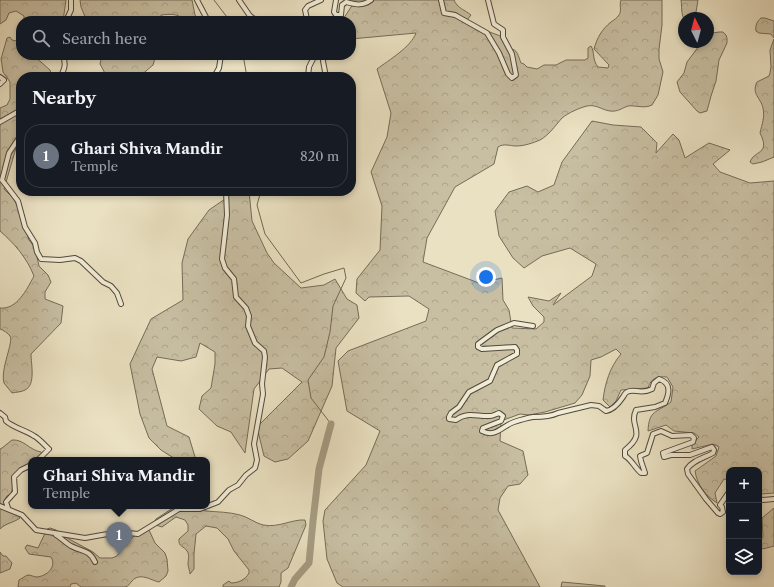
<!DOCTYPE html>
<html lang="en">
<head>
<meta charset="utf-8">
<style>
	:root { --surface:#171b24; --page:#20242c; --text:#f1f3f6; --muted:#9ea1a6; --line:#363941; --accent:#c59692 }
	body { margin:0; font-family:"Libre Caslon Text",serif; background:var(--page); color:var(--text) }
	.controls { position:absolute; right:12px; bottom:12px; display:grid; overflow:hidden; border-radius:8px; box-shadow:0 2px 6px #0003 }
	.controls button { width:36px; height:36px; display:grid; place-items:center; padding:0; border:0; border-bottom:1px solid var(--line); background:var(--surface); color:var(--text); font:20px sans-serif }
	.compass { position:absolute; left:678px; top:12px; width:36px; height:36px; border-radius:50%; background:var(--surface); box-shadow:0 2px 6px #0003; rotate:354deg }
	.you { position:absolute; left:486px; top:277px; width:14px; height:14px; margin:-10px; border:3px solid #fff; border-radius:50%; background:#1a73e8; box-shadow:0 0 0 6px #1a73e833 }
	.badge { display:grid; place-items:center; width:26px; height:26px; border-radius:50%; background:var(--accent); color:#fff; font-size:13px; font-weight:700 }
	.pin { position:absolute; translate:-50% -33px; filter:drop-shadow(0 1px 2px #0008) }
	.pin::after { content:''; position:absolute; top:21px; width:14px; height:12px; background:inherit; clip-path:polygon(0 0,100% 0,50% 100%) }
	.popup { position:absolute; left:28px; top:457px; width:182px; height:52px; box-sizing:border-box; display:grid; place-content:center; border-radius:8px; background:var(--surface); filter:drop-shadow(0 1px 3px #0005); font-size:13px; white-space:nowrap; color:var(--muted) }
	.popup b { font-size:15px; color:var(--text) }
	.popup::after { content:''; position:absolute; left:50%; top:100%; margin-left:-8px; border:8px solid transparent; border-top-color:var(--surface) }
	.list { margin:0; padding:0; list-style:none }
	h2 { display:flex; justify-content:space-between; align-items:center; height:52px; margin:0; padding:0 16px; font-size:17px }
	h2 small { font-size:13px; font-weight:400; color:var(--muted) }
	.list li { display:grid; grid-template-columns:26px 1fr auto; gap:12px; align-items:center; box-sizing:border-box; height:64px; margin:0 8px 8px; padding:0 8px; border:1px solid var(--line); border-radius:16px }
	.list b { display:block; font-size:15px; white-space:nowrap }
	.list p { margin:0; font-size:13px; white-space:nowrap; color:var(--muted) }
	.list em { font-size:13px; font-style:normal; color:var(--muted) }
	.icon { flex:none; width:22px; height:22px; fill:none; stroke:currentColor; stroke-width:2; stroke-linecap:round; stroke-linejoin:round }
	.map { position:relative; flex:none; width:774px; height:587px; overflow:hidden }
	.search { position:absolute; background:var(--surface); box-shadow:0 2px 6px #0003; left:16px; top:16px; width:340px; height:44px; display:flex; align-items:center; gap:10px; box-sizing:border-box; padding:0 14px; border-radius:16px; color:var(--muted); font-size:15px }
	.panel { position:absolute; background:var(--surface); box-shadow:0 2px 6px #0003; left:16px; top:72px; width:340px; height:124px; border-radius:16px }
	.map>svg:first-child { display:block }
</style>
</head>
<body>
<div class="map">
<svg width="774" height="587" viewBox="0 0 774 587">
	<defs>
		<pattern id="forest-crowns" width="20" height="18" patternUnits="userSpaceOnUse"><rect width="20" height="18" fill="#c8bfa3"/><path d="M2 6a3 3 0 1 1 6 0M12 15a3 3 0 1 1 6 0" fill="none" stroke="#aca38b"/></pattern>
	</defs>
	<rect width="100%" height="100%" fill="#eae1c2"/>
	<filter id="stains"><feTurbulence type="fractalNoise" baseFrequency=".005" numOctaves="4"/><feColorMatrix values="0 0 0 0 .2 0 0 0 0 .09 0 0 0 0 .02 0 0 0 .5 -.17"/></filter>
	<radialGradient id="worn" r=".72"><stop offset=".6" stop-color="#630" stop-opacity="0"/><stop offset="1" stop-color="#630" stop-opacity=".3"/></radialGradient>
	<path fill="url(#forest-crowns)" stroke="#746c58" d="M0,0H66L63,21H24V16L16,11L9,13L6,20L0,24Z
		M80,0H192L195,15L199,21H185C178,13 171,14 161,15L163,21H85L86,19L81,7Z
		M349,0H454C457,8 465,10 471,15L467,20L487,31L503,37L510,49C518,49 518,56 521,63L524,64L527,67L537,69L544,65H556L566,60H585L588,58V48L591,46C595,52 592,60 598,67L608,68L609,65L594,49C597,38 602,29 611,22C614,20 617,18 619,15C622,11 619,5 621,0H662V25L659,49V59L663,72L658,95L652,105C644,109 636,105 628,106C622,108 618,112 610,111C602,110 596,104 587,106C579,108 568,113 562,118C555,126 549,135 540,140C533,143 524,146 516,146C510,146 504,143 498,147L494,164L455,187L427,238L423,262L479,283L502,278L503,300L509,310L512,328L536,329L544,322V317L533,306L528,297L549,301L561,293L553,305L592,276L596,264L570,248L542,256L524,268L513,258L499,236L495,211L509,192L527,186L538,192L554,185L562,162L592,121L613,125L641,127L657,143L656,153L673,134L679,140L685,158L709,143L730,150L713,164L720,172L750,183L774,181V493L762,494L759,493V470H729V480L724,479L715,493L717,503C706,496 697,485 695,471L716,456L719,447L713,444L692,449V445L699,437L694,433L674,431L666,425L648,431C649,410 656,413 671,402L673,387L667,377C657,376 651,378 648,388L621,390L616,401L610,407L603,400C605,383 610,367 621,354L616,349L601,357L591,360L590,376L582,395L575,403L545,412L529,415L520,414L501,421L500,441L523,451L528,475L520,484L508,486L500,498L498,510L540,587H343L337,583L327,559L323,521L325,510L366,465L380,431L347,411L338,361L348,351L426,321L429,309L409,296L369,297L365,301L356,293L357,279L380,250L382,206L371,172L387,137L391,113L377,69C389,60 411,47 416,33L351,39V21H342L353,4Z
		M681,0H698L695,18H684V19C681,14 682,6 681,0Z
		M761,18H765L774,21V38L771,34L759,33L756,31C755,26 757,21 761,18Z
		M719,32H723L726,35L727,38V43L719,60L716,81L711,96L707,111L700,113L697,111L680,92L677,82L684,73L687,62L702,42H708V36L713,33Z
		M10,37L12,40L21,42V55H33L50,70L52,77H21V139L16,148L4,189L13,198L19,209L29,240L35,248L39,266L48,275L51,282L45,292V299L63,306L61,323L31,354C31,364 36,385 25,390C22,392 16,392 12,393C10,390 6,386 4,383C0,369 14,342 10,336C8,333 3,330 0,329V308C17,310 27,289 34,276C27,258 14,243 0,231V108L7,105L10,99V82L3,72L2,65L1,59L7,38Z
		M774,39V157L762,162L753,164L750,162C754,150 771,155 760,133C762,124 765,117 763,108C761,98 751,94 757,82L769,76L770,73L771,67L770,50Z
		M102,55H156L153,65L139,77H107L100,64Z
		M230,191H249L252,221L267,253L274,263L301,288L324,285L335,279L347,299L357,305L359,318L336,348L332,386L308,441L288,459L275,462L264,456L257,427L302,382L282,368L269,369L254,389L245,453L231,432L217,426L199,409L202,396L211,388L215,364V352L200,343L196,357L181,361L157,357L152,369L167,426L189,437L196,460H181L172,457L161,450L149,438L140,414L130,364L151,319L183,300L182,263L188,239L209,210L225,199Z
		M12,440C24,439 29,450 41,452L45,460H31V469C14,472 15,480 11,494L7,496L4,501C7,510 16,511 20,518C13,523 6,523 0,529V449L2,448Z
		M176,506C186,506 196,509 206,511C218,512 229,512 240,515C248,517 255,523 263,525C279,528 292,519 305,520L306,525L288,568L281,573V582L279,587H223V585L229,581L231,583C238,583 245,580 249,573V570L234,551L228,539L217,528L206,526L196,534L194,554V569L190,574C190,571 188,567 188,564C188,560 190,555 187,551C184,546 178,547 179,539L188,531V525L185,520L176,517L162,527L156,525L155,521L156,519Z
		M774,508V546L763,549L760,546L759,543L763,537L762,518Z
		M50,528L56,530L69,539L93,552L100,558H112L117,556L124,545L143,528L149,530L155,543L165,553L167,559L168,571L166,576L159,582C150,580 140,572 132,581C129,584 129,586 125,587H81L76,583L71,584L70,587H18L19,580C21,579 25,576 28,575C31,575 34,577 37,577C47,576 57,567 51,557L29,554L25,548L27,545L38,548L47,529Z
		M0,552L3,556H6L12,563L10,569L0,573Z
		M562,582L605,586V587H561Z"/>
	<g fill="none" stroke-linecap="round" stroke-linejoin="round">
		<path stroke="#716854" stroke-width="1" d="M214,0L230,21
			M243,55L247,77
			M261,191L257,205L265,234L301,283L324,274L344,268L346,278L333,306L330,332L324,357L308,380L311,398L331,424"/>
		<path stroke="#a69d84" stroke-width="7" d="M291,587L295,579L309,563L313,521L319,469L331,424"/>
		<defs>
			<path id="street" d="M197,0L208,21
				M239,0L250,16L257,21
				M336,0L334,12L336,15H341L342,5L346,2C356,5 363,6 371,0
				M441,0L444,13L455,15L487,33L499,53L508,74L512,78L516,75L512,54L503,37V30L494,24L488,0
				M66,21L71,10V0
				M309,21L307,19L305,10L308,6L321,0
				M324,55L323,61L326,77
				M0,77L4,80L0,84
				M60,77C65,69 66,64 63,55
				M214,77L219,68L221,55
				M308,77L309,67L315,55
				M0,122L21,110
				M21,135L9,153L2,180L18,201L25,227L35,243L37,252L41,259L60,260L75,258L81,261L103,282L111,286L117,293L121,304
				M533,326L514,323L497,330L478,344V347L482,349L515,347L517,350V354L497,365L490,381L469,392L459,407L451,413L449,417V419L456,420C467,411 478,417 490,416C493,416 496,414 499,413L503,416L501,421L483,428L482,431C496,438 502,426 514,422C520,420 527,418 533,417C541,417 550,417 558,413L591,405L599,406L606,411C613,410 619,403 623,397C625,394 624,394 627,392C634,388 641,395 652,389L654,383L659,379C672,383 669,394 665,403L655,407L636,410C628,427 648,432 625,450V456C631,459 635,468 641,473H645L641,461L640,456L647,453L653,434L661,431L672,436L691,435L694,438L693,442L663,453L664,457L671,455H690L712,447L714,450L713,453C704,458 693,460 687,469L688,474L706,499L718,513L720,514L723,512L722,507L720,505L729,492
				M0,413L5,417L6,421C14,428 25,430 34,436C40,439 44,445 49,449L38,460
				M759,499L763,500L774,499
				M0,506L22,515L36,530L85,538L119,532L138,534L179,509H200L218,502L229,490L238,485L246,475L255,468L257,460L254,444L263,394L262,384L265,357L264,351L255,343L248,326L249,316L246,308L236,297L234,279L225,268L222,259L227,215L226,191
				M8,508L6,502L15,492L14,477L21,470L31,465
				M56,535C61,538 66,543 71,546C82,552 89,549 95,562"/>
		</defs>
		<use href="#street" stroke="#534a3a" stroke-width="6"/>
		<use href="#street" stroke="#f1ecd7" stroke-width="4"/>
	</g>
	<rect width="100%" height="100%" filter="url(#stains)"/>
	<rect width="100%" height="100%" fill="url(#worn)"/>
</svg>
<div class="controls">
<button>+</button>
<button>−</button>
<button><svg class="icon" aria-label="layers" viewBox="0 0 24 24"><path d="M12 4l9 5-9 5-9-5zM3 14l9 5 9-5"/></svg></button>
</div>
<svg class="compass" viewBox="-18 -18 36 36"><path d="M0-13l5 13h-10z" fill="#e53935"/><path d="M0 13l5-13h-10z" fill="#9ea1a6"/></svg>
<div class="you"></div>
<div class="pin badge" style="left:119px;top:555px;background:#6b7280">1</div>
<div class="popup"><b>Ghari Shiva Mandir</b>Temple</div>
<div class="search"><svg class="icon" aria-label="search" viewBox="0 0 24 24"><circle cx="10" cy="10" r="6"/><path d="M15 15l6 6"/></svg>Search here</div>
<section class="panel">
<h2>Nearby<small></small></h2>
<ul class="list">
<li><span class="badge" style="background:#6b7280">1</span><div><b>Ghari Shiva Mandir</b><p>Temple</p></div><em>820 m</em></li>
</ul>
</section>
</div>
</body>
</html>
